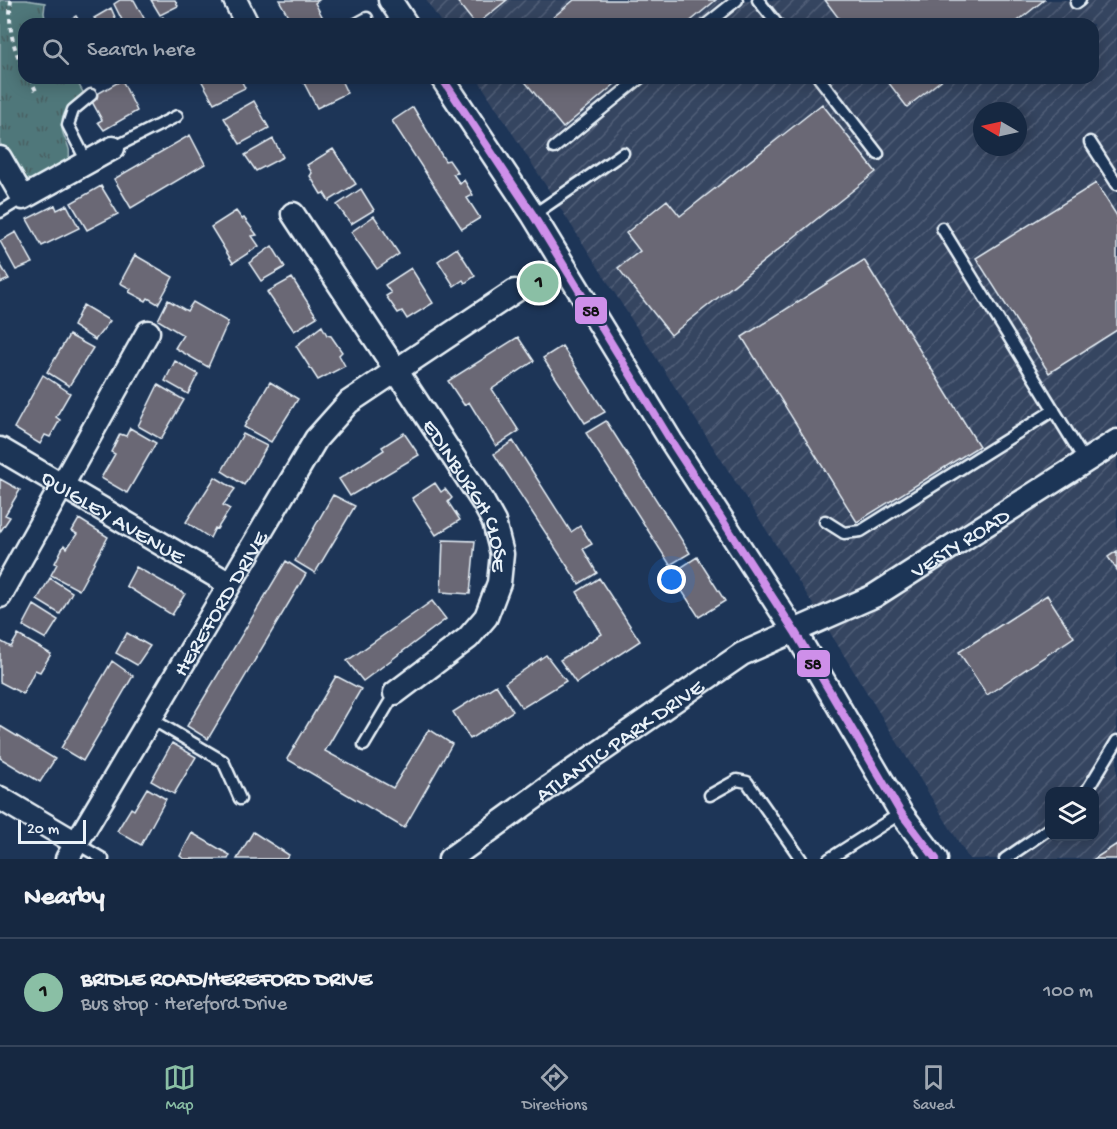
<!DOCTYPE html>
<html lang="en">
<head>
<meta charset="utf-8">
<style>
	:root { --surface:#162841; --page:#1f3048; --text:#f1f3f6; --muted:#9ea6b1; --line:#35445a; --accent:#8abfa5 }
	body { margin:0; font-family:"Gochi Hand",sans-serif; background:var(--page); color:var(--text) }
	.controls { position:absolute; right:18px; bottom:18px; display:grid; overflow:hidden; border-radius:12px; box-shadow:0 3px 15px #0003 }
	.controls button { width:54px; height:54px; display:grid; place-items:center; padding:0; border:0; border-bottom:2px solid var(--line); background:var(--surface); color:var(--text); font:30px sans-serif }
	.compass { position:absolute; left:973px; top:102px; width:54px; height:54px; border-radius:50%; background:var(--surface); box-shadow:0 3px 15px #0003; rotate:279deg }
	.scale { position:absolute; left:18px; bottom:15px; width:68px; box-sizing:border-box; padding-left:6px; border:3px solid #e8f1f8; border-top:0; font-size:16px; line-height:21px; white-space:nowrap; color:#e8f1f8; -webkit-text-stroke:4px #1d3557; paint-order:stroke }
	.you { position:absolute; left:672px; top:580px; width:21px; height:21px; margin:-15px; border:4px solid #fff; border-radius:50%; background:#1a73e8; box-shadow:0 0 0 9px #1a73e833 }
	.badge { display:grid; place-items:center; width:39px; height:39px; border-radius:50%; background:var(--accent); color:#111; font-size:20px; font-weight:700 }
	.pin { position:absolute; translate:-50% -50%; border:3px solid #fff; box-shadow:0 2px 6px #0006 }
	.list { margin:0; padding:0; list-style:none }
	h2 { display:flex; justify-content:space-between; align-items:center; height:78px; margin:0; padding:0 24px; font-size:26px }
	h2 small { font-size:20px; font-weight:400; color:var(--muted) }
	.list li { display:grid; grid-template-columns:39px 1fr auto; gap:18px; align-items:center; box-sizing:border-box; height:108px; padding:0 24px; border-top:2px solid var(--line) }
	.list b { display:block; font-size:22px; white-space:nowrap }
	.list p { margin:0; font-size:20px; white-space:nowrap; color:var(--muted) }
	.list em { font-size:20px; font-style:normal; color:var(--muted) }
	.icon { flex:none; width:33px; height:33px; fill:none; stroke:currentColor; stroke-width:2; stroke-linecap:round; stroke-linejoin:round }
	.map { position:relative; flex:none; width:1117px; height:859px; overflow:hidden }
	.search { position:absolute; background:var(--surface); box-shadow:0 3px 15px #0003; left:18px; right:18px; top:18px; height:66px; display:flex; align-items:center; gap:15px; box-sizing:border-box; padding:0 21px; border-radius:18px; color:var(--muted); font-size:22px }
	.sheet { height:186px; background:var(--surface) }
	nav { display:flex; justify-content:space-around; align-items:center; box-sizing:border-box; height:84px; border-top:2px solid var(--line); background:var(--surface); font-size:16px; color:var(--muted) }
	nav a { display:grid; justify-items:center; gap:3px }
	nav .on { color:var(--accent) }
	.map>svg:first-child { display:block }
</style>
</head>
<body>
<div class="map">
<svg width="1117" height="859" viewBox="0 0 1117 859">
	<defs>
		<pattern id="industrial-furrows" width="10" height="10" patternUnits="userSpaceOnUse" patternTransform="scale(1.5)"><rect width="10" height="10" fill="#344460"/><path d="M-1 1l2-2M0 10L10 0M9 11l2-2" fill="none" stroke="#515f78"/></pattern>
		<pattern id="park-tufts" width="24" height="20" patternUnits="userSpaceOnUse" patternTransform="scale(1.5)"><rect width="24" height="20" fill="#4f777a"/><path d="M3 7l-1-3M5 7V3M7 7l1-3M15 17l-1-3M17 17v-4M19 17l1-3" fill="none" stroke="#4a6062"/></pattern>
	</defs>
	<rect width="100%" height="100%" fill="#1d3557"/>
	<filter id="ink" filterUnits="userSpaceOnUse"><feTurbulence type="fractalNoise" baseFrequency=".0167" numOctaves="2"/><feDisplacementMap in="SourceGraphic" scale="12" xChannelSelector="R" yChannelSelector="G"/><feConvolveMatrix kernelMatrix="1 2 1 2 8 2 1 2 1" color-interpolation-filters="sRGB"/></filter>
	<g filter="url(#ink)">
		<path fill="url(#industrial-furrows)" fill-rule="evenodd" d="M426,0H1117V859H969L783,556L477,78H1093V24H442ZM982,111H1018V147H982ZM1050,792H1094V836H1050Z"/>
		<path fill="url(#park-tufts)" stroke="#9cb4b9" stroke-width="1.5" d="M0,0H26L45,3L44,13L46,24H24V78H75L84,94C72,101 59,114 62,129C64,142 73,147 68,161L36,181L24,178L7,156L0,143Z"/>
		<path fill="#6b6875" stroke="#e8f1f8" stroke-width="1.5" d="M120,0H134L146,22L142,24H124L114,4Z
			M151,0H175L178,6L160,15Z
			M279,0H319L315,3L323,18L311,24H287L291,21Z
			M456,0H507L477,24H475Z
			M574,0H716L687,24H545Z
			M825,0H1044L1014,24H843Z
			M111,8L118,24H88L97,21L94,18Z
			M76,16L81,24H62Z
			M163,17L167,24H150Z
			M200,78H240L245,88L214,103Z
			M309,78H340L347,93L317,108L303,81Z
			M522,78H622L563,128Z
			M885,78H944L907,107Z
			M122,80L137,111L104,130L98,122L102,120L90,98Z
			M254,101L269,128L240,144L224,118Z
			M822,104L876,172L671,335L618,268L640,251L626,233L667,200L680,216Z
			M413,107L445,161L449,160L458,173L453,174L460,184L464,180L473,195L467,198L480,218L462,229L392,121Z
			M190,135L205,164L131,208L114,179Z
			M273,139L283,157L256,171L245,155Z
			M333,149L356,184L329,201L324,193L321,194L310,176L312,173L307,165Z
			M1096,183L1117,216V330L1049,373L976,258Z
			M101,186L118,214L87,230L71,203Z
			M361,189L374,210L351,224L337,205Z
			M55,205L57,210L67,205L79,228L42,246L27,219Z
			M236,211L242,219L244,218L257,235L252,236L259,246L233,263L211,227Z
			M374,216L399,254L377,269L351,232Z
			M16,232L33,263L16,270L0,241Z
			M272,246L285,267L261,281L249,263Z
			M457,248L475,276L465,283L463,280L454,286L438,261Z
			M135,255L173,277L158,304L148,298L146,301L129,292L131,289L120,283Z
			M864,260L979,446L857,522L742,337Z
			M0,264L9,279L0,283Z
			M411,268L433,303L407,319L402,311L398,313L386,296L391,293L385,285Z
			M292,278L317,317L294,331L267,292Z
			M168,300L187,311L193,302L228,322L208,367L175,348L183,335L158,320Z
			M83,305L110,321L95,340L73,326Z
			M322,326L327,335L331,336L342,352L339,355L345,366L318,380L296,346Z
			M69,335L93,348L69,386L47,372Z
			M518,337L534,361L492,389L519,431L496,446L469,402L464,405L448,381Z
			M562,346L605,412L585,423L543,358Z
			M175,361L198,374L188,394L165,381Z
			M43,375L70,393L56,417L60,420L50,437L45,435L40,444L14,428Z
			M270,382L298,399L271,442L244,427Z
			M158,385L184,400L161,439L138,426Z
			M606,421L690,553L670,565L586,433Z
			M130,428L156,443L127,493L101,478L115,454L111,452L120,434L126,436Z
			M404,433L419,455L350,496L339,479L384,450L382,447Z
			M243,434L267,446L244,485L222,471Z
			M513,441L571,532L580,526L592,544L583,549L597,573L579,584L494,454Z
			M215,477L235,489L223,505L230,509L217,529L215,528L210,538L186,522Z
			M0,479L20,490L5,515L10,517L0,532Z
			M435,483L441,492L445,489L452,498L448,502L460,520L436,535L412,498Z
			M333,495L355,506L315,573L295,561Z
			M79,519L108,537L79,590L51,575L57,564L55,563L64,545L67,548L77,534L72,531Z
			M443,540L475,541L470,594L441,592Z
			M1117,551V570L1108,557Z
			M697,557L725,601L699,617L671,574Z
			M286,561L306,574L208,739L187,726Z
			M136,567L185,594L172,615L126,586Z
			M50,578L72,592L60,614L37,600Z
			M599,578L640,641L576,683L560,660L602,634L577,592Z
			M1047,595L1074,637L987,695L959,652Z
			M432,601L446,619L363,681L347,661Z
			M34,605L58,620L46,639L23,626Z
			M127,633L150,646L137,665L116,653Z
			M18,635L51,654L40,672L35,670L23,694L0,682V641L11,647Z
			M546,655L566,681L522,708L505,683Z
			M112,661L133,676L83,761L61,748Z
			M336,676L361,689L325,751L393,788L429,729L452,744L404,828L287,759Z
			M496,685L513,711L470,739L453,712Z
			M0,726L55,759L40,782L0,758Z
			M172,743L196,757L174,794L151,781Z
			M147,788L166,799L141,845L117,831L131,808L134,810Z
			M253,832L289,855L286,859H237Z
			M192,833L230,855L228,859H184L180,856Z
			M1117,844V859H1094Z"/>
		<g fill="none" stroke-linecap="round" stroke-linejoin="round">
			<defs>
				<path id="service" d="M758,0L777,24
					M1076,3L1080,0
					M356,24L367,18
					M707,24L737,0
					M819,78L878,154
					M1090,142L1117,184
					M113,148L177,116
					M554,148L640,78
					M87,162L68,125L73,110L91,95
					M0,212L23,198
					M533,215L623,153
					M942,228L1085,461
					M825,521L844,533L861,531L1054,410
					M150,718L223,761L240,799
					M364,745L395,693
					M1086,792L1117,741
					M710,795L737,780L747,782L801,859
					M76,843L103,859
					M829,859L901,813
					M1005,859L1050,828"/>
				<g id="minor">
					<path d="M235,0L247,24"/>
					<path d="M390,0L406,24"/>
					<path d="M442,78L533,215L671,441L795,632L901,813L936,859"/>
					<path d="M0,158L23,198L113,148"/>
					<path id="s1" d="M293,214L483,502L494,522L502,554L499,583L486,617L468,638L395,693"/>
					<path id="s2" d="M0,449L228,583"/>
					<path d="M0,596L148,332"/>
					<path d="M0,798L76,843"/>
					<path id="s3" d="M67,859L316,439L349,402L515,291"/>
					<path id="s4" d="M450,859L549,787L742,654L874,596L1117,441"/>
				</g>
			</defs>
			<use href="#service" stroke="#e8f1f8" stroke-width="15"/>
			<use href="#minor" stroke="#e8f1f8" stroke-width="27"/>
			<path stroke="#e8f1f8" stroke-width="4" stroke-dasharray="4.5 4.5" stroke-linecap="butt" d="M11,0C8,26 12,46 24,69
				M30,78L37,93"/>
			<use href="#service" stroke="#1d3557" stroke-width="10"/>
			<use href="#minor" stroke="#1d3557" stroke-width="22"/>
			<defs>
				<path id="bus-1" d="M442,78L533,215L671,441L795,632L901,813L936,859"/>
			</defs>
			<use href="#bus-1" stroke="#1d3557" stroke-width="12"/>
			<use href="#bus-1" stroke="#ce8fe9" stroke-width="8"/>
		</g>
	</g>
	<g text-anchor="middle" stroke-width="4.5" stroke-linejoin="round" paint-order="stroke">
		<g font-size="22" fill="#e8f1f8" stroke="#1d3557">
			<text dy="8" stroke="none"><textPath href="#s1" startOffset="333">EDINBURGH CLOSE</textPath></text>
			<text dy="8" stroke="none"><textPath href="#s2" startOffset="132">QUIGLEY AVENUE</textPath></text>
			<text dy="8" stroke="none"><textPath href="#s4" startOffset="602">VESTY ROAD</textPath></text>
			<text dy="8" stroke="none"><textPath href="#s3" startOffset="298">HEREFORD DRIVE</textPath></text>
			<text dy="8" stroke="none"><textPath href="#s4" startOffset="207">ATLANTIC PARK DRIVE</textPath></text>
		</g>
	</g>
	<g stroke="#1d3557" stroke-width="2">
		<rect x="574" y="296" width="34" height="29" rx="6" fill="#ce8fe9"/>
		<rect x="796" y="649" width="35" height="29" rx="6" fill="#ce8fe9"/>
	</g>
	<g font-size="16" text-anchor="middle" font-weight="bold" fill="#111">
		<text x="591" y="316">58</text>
		<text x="813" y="669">58</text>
	</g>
</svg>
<div class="controls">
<button><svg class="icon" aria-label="layers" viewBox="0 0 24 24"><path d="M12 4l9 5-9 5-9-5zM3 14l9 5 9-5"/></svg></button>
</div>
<svg class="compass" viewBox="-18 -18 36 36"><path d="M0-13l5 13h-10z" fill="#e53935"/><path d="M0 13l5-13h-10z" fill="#9ea6b1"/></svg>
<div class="scale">20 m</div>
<div class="you"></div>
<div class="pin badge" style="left:539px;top:283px">1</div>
<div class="search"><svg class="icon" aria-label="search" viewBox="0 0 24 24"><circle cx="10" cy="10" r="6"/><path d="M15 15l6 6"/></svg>Search here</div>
</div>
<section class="sheet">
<h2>Nearby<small></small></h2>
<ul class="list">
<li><span class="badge">1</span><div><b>BRIDLE ROAD/HEREFORD DRIVE</b><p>Bus stop · Hereford Drive</p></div><em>100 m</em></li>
</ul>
</section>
<nav>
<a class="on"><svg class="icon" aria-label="map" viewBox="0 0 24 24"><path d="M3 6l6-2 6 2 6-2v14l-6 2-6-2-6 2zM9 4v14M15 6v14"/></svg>Map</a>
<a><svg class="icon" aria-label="directions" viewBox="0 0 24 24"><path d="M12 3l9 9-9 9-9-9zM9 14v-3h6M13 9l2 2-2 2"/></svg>Directions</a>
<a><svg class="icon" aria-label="saved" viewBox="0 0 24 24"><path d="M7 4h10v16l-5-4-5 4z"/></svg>Saved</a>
</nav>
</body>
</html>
